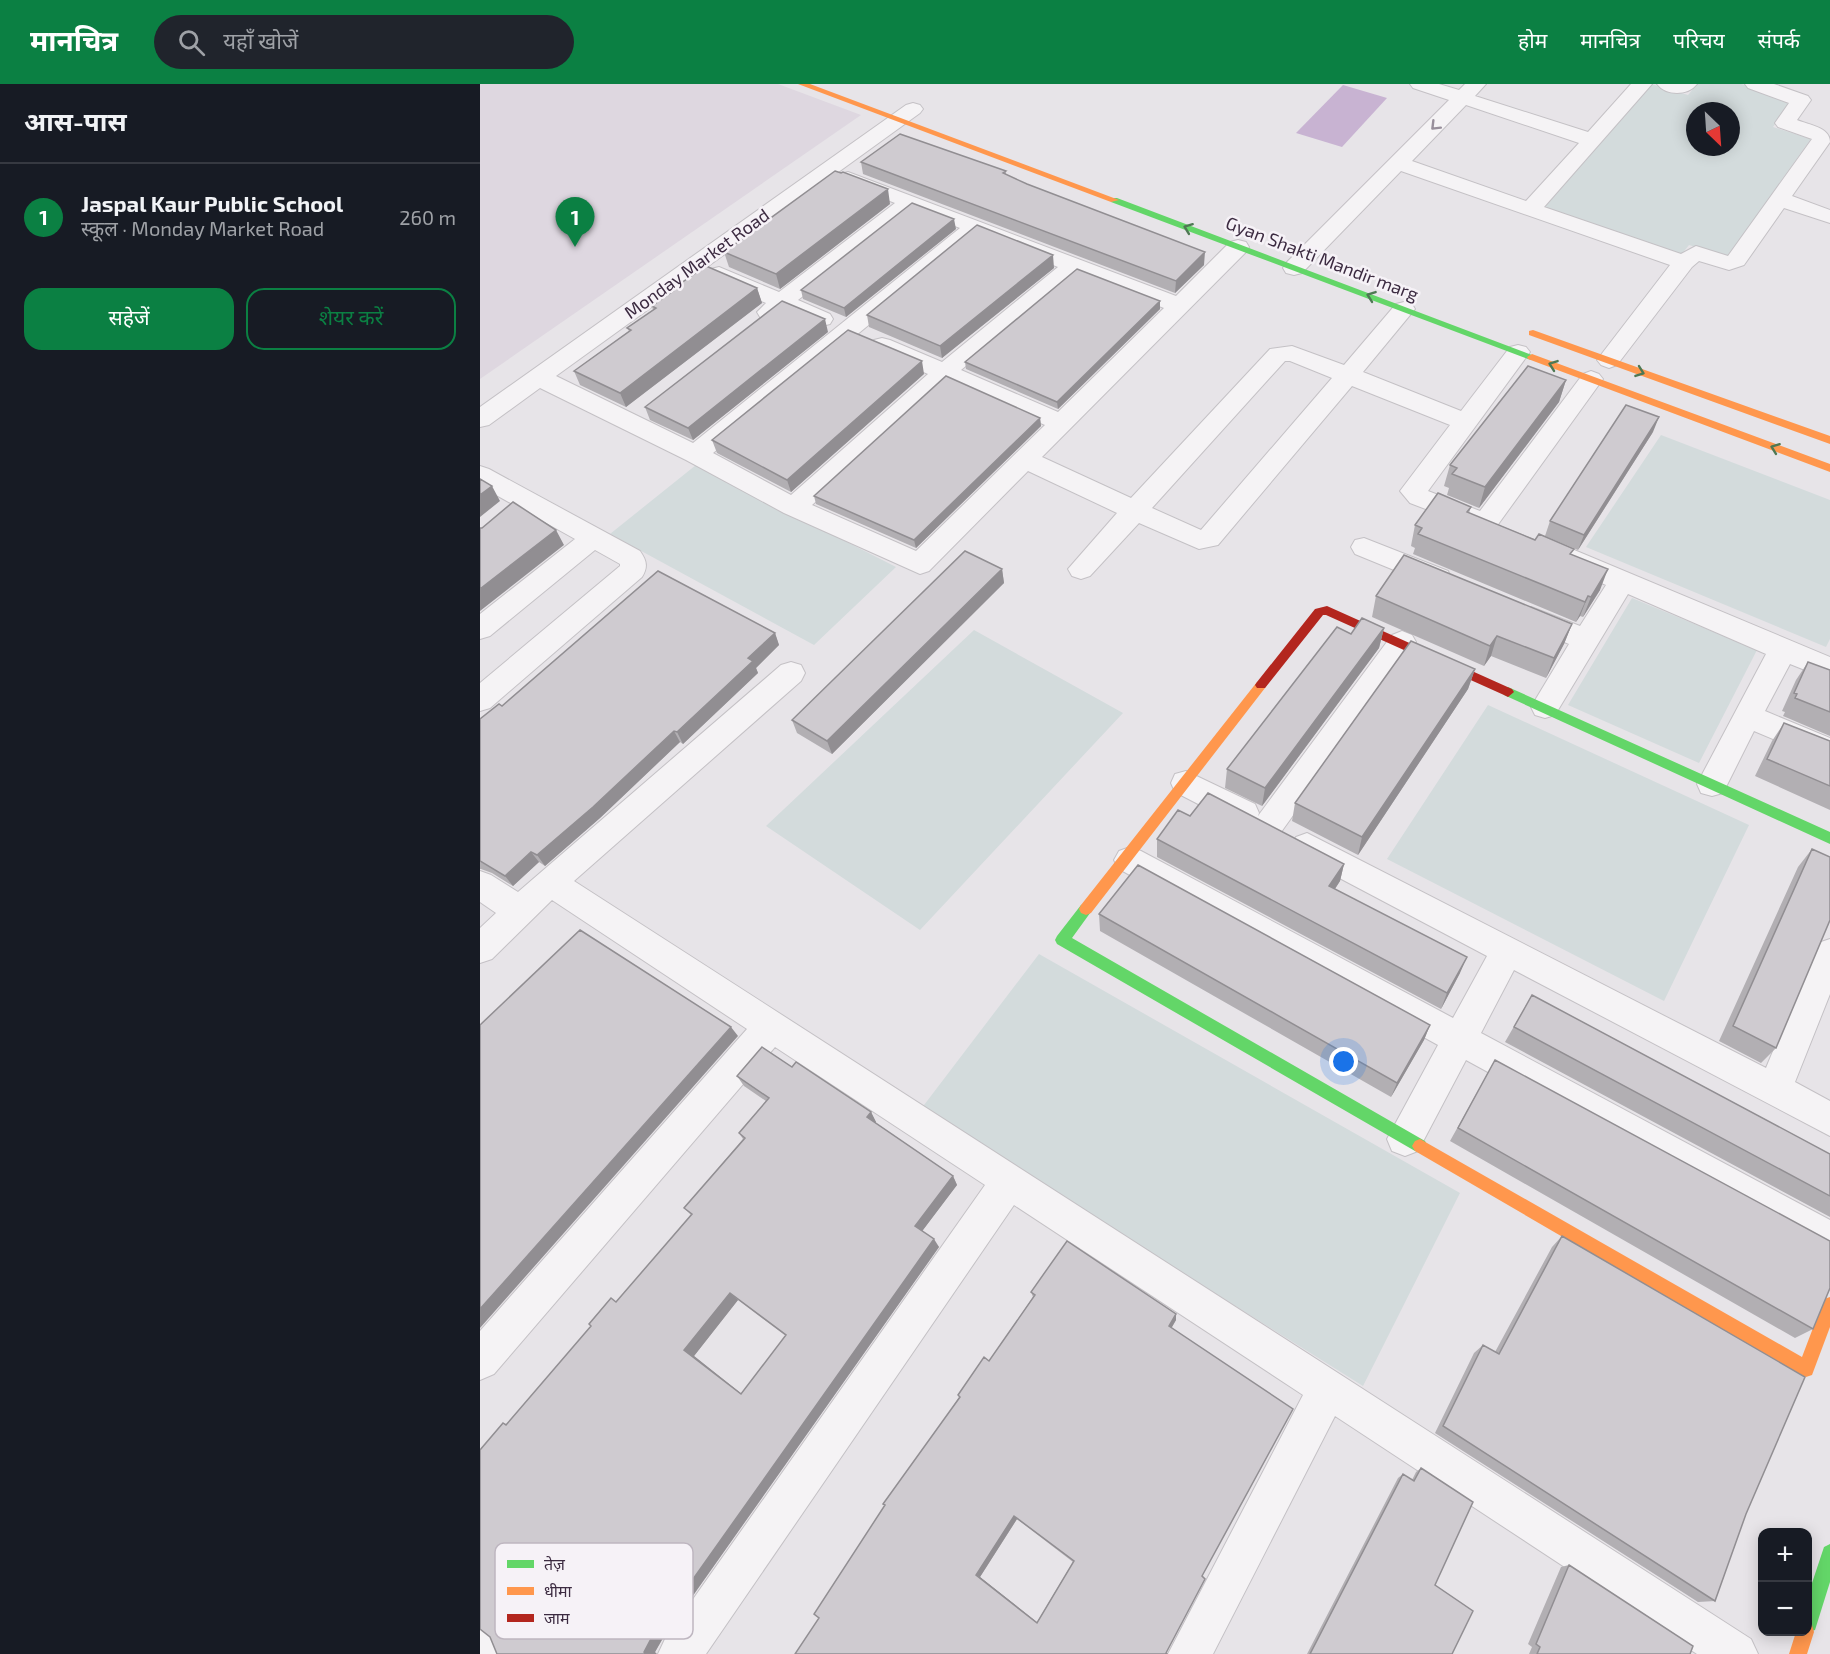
<!DOCTYPE html>
<html lang="hi">
<head>
<meta charset="utf-8">
<style>
	:root { --surface:#171b24; --page:#20242c; --text:#f1f3f6; --muted:#9ea1a6; --line:#363941; --accent:#0b8043 }
	body { margin:0; font-family:"Exo 2","Noto Sans Devanagari",sans-serif; background:var(--page); color:var(--text) }
	.controls { position:absolute; right:18px; bottom:18px; display:grid; overflow:hidden; border-radius:12px; box-shadow:0 3px 15px #0003 }
	.controls button { width:54px; height:54px; display:grid; place-items:center; padding:0; border:0; border-bottom:2px solid var(--line); background:var(--surface); color:var(--text); font:30px sans-serif }
	.compass { position:absolute; left:1206px; top:18px; width:54px; height:54px; border-radius:50%; background:var(--surface); box-shadow:0 3px 15px #0003; rotate:155deg }
	.you { position:absolute; left:864px; top:978px; width:21px; height:21px; margin:-15px; border:4px solid #fff; border-radius:50%; background:#1a73e8; box-shadow:0 0 0 9px #1a73e833 }
	.badge { display:grid; place-items:center; width:39px; height:39px; border-radius:50%; background:var(--accent); color:#fff; font-size:20px; font-weight:700 }
	.pin { position:absolute; translate:-50% -50px; filter:drop-shadow(0 2px 3px #0008) }
	.pin::after { content:''; position:absolute; top:32px; width:21px; height:18px; background:inherit; clip-path:polygon(0 0,100% 0,50% 100%) }
	.list { margin:0; padding:0; list-style:none }
	h2 { display:flex; justify-content:space-between; align-items:center; height:78px; margin:0; padding:0 24px; font-size:26px }
	h2 small { font-size:20px; font-weight:400; color:var(--muted) }
	.list li { display:grid; grid-template-columns:39px 1fr auto; gap:18px; align-items:center; box-sizing:border-box; height:108px; padding:0 24px; border-top:2px solid var(--line) }
	.list b { display:block; font-size:22px; white-space:nowrap }
	.list p { margin:0; font-size:20px; white-space:nowrap; color:var(--muted) }
	.list em { font-size:20px; font-style:normal; color:var(--muted) }
	.actions { display:flex; gap:12px; padding:18px 24px }
	.actions a { flex:1; padding:14px 0; border:2px solid var(--accent); border-radius:18px; text-align:center; font-size:21px; color:var(--accent) }
	.actions .main { background:var(--accent); color:#fff }
	.icon { flex:none; width:33px; height:33px; fill:none; stroke:currentColor; stroke-width:2; stroke-linecap:round; stroke-linejoin:round }
	.map { position:relative; flex:none; width:1350px; height:1570px; overflow:hidden }
	header { display:flex; align-items:center; gap:36px; box-sizing:border-box; height:84px; padding:0 30px; background:var(--accent); color:#fff }
	header strong { font-size:28px }
	nav { display:flex; gap:33px; margin-inline-start:auto; font-size:21px }
	.search { width:420px; height:54px; background:var(--page); display:flex; align-items:center; gap:15px; box-sizing:border-box; padding:0 21px; border-radius:33px; color:var(--muted); font-size:22px }
	main { display:flex }
	aside { flex:1; background:var(--surface) }
	.map>svg:first-child { display:block }
</style>
</head>
<body>
<header>
<strong>मानचित्र</strong>
<div class="search"><svg class="icon" aria-label="search" viewBox="0 0 24 24"><circle cx="10" cy="10" r="6"/><path d="M15 15l6 6"/></svg>यहाँ खोजें</div>
<nav><a>होम</a><a>मानचित्र</a><a>परिचय</a><a>संपर्क</a></nav>
</header>
<main>
<aside>
<h2>आस-पास<small></small></h2>
<ul class="list">
<li><span class="badge">1</span><div><b>Jaspal Kaur Public School</b><p>स्कूल · Monday Market Road</p></div><em>260 m</em></li>
</ul>
<div class="actions"><a class="main">सहेजें</a><a>शेयर करें</a></div>
</aside>
<div class="map">
<svg width="1350" height="1570" viewBox="0 0 1350 1570">
	<rect width="100%" height="100%" fill="#e7e4e8"/>
	<path fill="#ded7e0" d="M0,0H298L381,31L0,295Z"/>
	<path fill="#d3dbdc" fill-rule="evenodd" d="M1171,0L1208,11L1217,0H1261L1313,15L1293,43L1331,55L1247,173L1209,161L1201,171L1063,125ZM1215,27H1251V63H1215Z
		M1181,351L1350,416V555L1346,563L1106,463Z
		M216,381L416,483L334,561L130,450Z
		M1152,514L1277,566L1219,679L1088,621Z
		M494,546L643,629L440,846L286,742Z
		M1008,621L1269,741L1184,917L907,775Z
		M559,870L980,1109L883,1302L441,1025Z"/>
	<path fill="#c8b3d2" d="M863,1L907,14L862,63L816,49Z"/>
	<g fill="none" stroke-linecap="round" stroke-linejoin="round">
		<defs>
			<path id="street" d="M930,0H959L979,6L985,0H1006L995,12L1108,48L1151,0H1172L1064,123L1201,170L1216,162L1248,172L1332,55L1298,43L1295,39L1309,19L1268,4L1265,0H1294L1328,12L1331,16L1317,36C1329,41 1350,43 1350,58L1312,112L1350,126V139L1304,124L1264,181L1249,186L1219,177L1212,183L1137,281L1129,284L1121,281L1117,276L1190,181L921,87L822,189L814,191L806,189L803,184L806,179L969,16L933,4ZM986,21L1099,59L1046,117L932,77Z
				M1177,0H1217C1208,12 1186,12 1177,0Z
				M433,19L440,21L443,25L440,29L76,292L213,359L480,144L433,126L318,216L350,230L353,235L350,240L342,242L334,240L304,227C296,233 290,236 280,233L277,228L286,219L231,195L228,190L231,185L239,183L299,208L415,119L361,98L358,94L361,90L368,88L696,212L750,158L758,156L766,158L769,163L766,168L562,373L651,414L790,265L812,262L864,281L916,220L924,218L932,220L935,225L883,288L981,327L1030,263L1038,261L1046,263L1050,268L948,407L1000,427L1103,290L1111,287L1119,290L1123,295L1014,446L1005,448L996,446L993,441L982,439L930,419L920,407L970,341L872,302L738,461L719,465L659,439L610,492L601,495L592,492L588,485L637,429L548,387L449,487L440,490L304,429L206,376L60,304L9,341L0,343V323L426,21ZM498,151L578,183L462,278L410,256L402,254L394,256L390,261L394,266L448,290L311,411L233,369ZM597,190L684,224L578,328L481,286ZM805,277H810L852,294L721,446L672,424ZM467,298L565,341L436,467L332,421Z
				M0,382L9,385L160,467C167,477 168,483 162,493L10,624L0,627V599L140,482V480L115,466L10,552L0,555V530L95,455L0,402Z
				M884,454L968,487L971,494L968,501L958,504L875,470L871,463L875,456Z
				M1087,463L1350,573V596L1310,580L1285,627L1350,654V679L1274,647L1243,709L1232,712L1221,709L1217,700L1286,570L1148,510L1075,631L1065,634L1055,631L1051,623L1089,560L1041,540L1037,533L1041,526L1051,523L1100,542L1126,501L1078,480L1074,473L1078,466Z
				M922,547L932,551L936,558L932,565L799,751L788,755L777,751L773,742L775,738L764,742L753,738L695,708L691,699L695,690L706,687L775,720L779,729L778,732L912,551Z
				M311,578L321,581L325,589L321,597L94,797L1271,1555L1278,1570H1217L855,1332L733,1570H688L823,1311L534,1121L226,1570H178L185,1555L505,1101L295,963L14,1290L0,1296V1247L267,945L72,816L12,875L0,879V844L16,829L0,818V787L11,791L38,808L301,581Z
				M827,749L1286,984L1338,859L1350,855V910L1315,998L1350,1017V1052L1034,886L1001,949L1350,1136V1175L986,976L938,1067L925,1072L912,1067L907,1055L958,961L639,785L634,776L639,767L650,763L661,767L973,934L1007,872L816,771L811,762L816,753Z
				M0,1540C17,1547 24,1553 31,1570H0Z"/>
		</defs>
		<use href="#street" stroke="#c4c1c5" stroke-width="2"/>
		<use href="#street" fill="#f5f3f5" fill-rule="evenodd"/>
		<path fill="#63d668" fill-rule="evenodd" d="M631,114H637L1057,273L1052,276L1048,275L631,118Z
			M1028,603L1350,748V760L1024,611L1022,608Z
			M606,819L611,821L613,825L592,854L945,1057L948,1062L945,1067L940,1069L935,1067L577,860L575,856L577,852L601,821Z
			M1350,1460V1498L1335,1546L1328,1548H1326L1328,1511L1344,1463Z"/>
		<path fill="#ff974d" fill-rule="evenodd" d="M318,0H330L639,116L631,118Z
			M1053,246L1350,352V360L1049,251V247Z
			M1052,270L1350,380V388L1048,275L1047,273Z
			M781,596L787,601L785,604L611,829L606,831L601,829L599,825L601,821L777,598Z
			M940,1055L1322,1273L1344,1215L1350,1213V1243L1332,1291L1326,1293L1320,1291L935,1067L932,1062L935,1057Z
			M1328,1540L1332,1541L1334,1548L1327,1570H1309L1316,1548H1328Z"/>
		<path fill="#b3261e" fill-rule="evenodd" d="M847,522L1032,605L1034,608L1028,613L1024,611L846,531H843L785,604H777L775,601L777,598L835,525Z"/>
	</g>
	<path fill="#b2afb3" fill-rule="evenodd" d="M381,78L526,87V91L724,181L695,209L383,90Z
		M410,120L300,205L249,183L244,168Z
		M476,145L366,233L323,215L321,206Z
		M574,184L462,274L389,243L387,231Z
		M277,204L282,219L146,323L100,301L94,287L149,247L147,244L173,226L172,222L192,209L191,206Z
		M680,217V225L578,325L486,285L485,278Z
		M348,248L213,356L170,336L165,323Z
		M444,290L311,408L237,369L232,356Z
		M1086,296L1079,318L999,424L967,411L969,404L964,402L970,381Z
		M560,334L561,342L436,464L336,420L334,412Z
		M1173,348L1098,466L1065,452L1070,437Z
		M991,423L989,429L1092,470L1120,506L1103,533L1100,532L1096,538L933,470L935,464L931,462L935,441Z
		M522,485L524,499L352,670L317,649L312,636Z
		M896,512L1092,540L1084,560L1066,594L1011,572L1004,582L892,533Z
		M904,544L899,564L782,722L745,704L747,685L871,550Z
		M295,549L299,561L276,584L278,589L203,660L200,658L120,734L65,782L59,778L33,802L12,789L1,785H0V635L22,622Z
		M1328,578L1350,586V652L1303,632L1305,628L1302,627L1316,596Z
		M995,585L988,605L878,771L812,737L815,719Z
		M1304,639L1350,657V726L1275,692L1292,657Z
		M710,732L864,780L860,797L855,805L980,889L961,925L677,773V755Z
		M1332,765L1296,964L1281,979L1239,957L1318,783Z
		M619,830L950,941L944,956L911,1013L620,847Z
		M1052,911L1350,1070V1133L1025,958Z
		M1015,976L1333,1245L1315,1254L970,1057Z
		M312,983L391,1028L396,1038L395,1039L473,1092L477,1101L442,1147L459,1163L183,1554L175,1568L17,1570L23,1339L27,1340L137,1217L211,1131L204,1124L263,1055L259,1049L286,1017L264,1002L257,992ZM258,1216L306,1252L262,1310L214,1272Z
		M1082,1152L1266,1430L1235,1517L1218,1518L955,1349L994,1269L1003,1261L1015,1268L1072,1163Z
		M551,1208L696,1236L692,1243L722,1492L686,1569L339,1534L479,1313L478,1311L509,1277L553,1213ZM537,1435L593,1478L557,1538L500,1493Z
		M941,1384L955,1501L972,1570H827L918,1394L923,1390L932,1396L936,1388Z
		M1089,1481L1210,1570H1049L1052,1563L1048,1560L1081,1483Z"/>
	<path fill="#918e92" d="M408,105L410,120L300,205L296,190Z
		M474,135L476,145L366,233L364,224Z
		M725,168L724,181L695,209L696,197Z
		M573,171L574,184L462,274L460,262Z
		M277,204L282,219L146,323L140,309Z
		M680,217V225L578,325L577,318Z
		M345,235L348,248L213,356L208,344Z
		M442,277L444,290L311,408L307,396Z
		M1086,296L1079,318L999,424L1005,403Z
		M1179,333L1173,348L1098,466L1104,451Z
		M560,334L561,342L436,464L434,456Z
		M12,402L20,417L0,433V411Z
		M76,446L84,461L0,527V505Z
		M522,485L524,499L352,670L347,657Z
		M1128,485L1120,506L1103,533L1111,513Z
		M1108,512L1100,532L1096,538L1105,518Z
		M1092,540L1084,560L1066,594L1074,574Z
		M904,544L899,564L782,722L785,704Z
		M295,549L299,561L276,584L278,589L203,660L197,648L268,574Z
		M1017,552L1011,572L1004,582L1010,562Z
		M995,585L988,605L878,771L882,753Z
		M194,647L200,658L120,734L65,782L57,771Z
		M51,768L59,778L33,802L25,792Z
		M864,780L860,797L845,820L849,802Z
		M987,873L980,889L961,925L967,909Z
		M950,941L944,956L911,1013L917,999Z
		M251,943L258,952L0,1244V1225Z
		M391,1028L396,1038L392,1043L387,1033Z
		M473,1092L477,1101L440,1150L435,1142Z
		M454,1155L459,1163L183,1554L175,1568L177,1570H166L164,1568L172,1553Z
		M250,1209L258,1216L214,1272L269,1316L261,1310L204,1266Z
		M696,1230V1236L689,1248V1242Z
		M534,1432L537,1435L500,1493L559,1540L557,1539L496,1491Z"/>
	<path fill="#cfcbd0" stroke="#918e92" stroke-width="1.5" fill-rule="evenodd" d="M420,50L526,87L523,89L547,100L725,168L696,197L381,78Z
		M355,87L361,89L363,88L408,105L296,190L244,168Z
		M432,119L474,135L364,224L321,206Z
		M497,141L573,171L460,262L387,231Z
		M226,182L277,204L140,309L94,287L151,246L147,244L176,224L172,222L193,207L191,206Z
		M597,185L680,217L577,318L485,278Z
		M302,217L345,235L208,344L165,323Z
		M368,246L442,277L307,396L232,356Z
		M1048,282L1086,296L1005,403L972,390L977,384L970,381Z
		M466,292L560,334L434,456L334,412Z
		M1146,321L1179,333L1104,451L1070,437Z
		M0,395L12,402L0,411Z
		M958,409L991,423L987,428L1055,456L1059,450L1094,465L1090,470L1128,485L1111,513L1108,512L1105,518L938,450L942,444L935,441Z
		M33,418L76,446L0,505V444H2Z
		M485,467L522,485L347,657L312,636Z
		M924,471L1092,540L1074,574L1017,552L1010,562L896,512Z
		M178,487L295,549L268,574L273,577L197,648L194,647L113,723L57,771L51,768L25,792L0,777V635L19,620L22,622Z
		M882,534L904,544L785,704L747,685L857,543L871,550Z
		M931,557L995,585L882,753L815,719Z
		M1328,578L1350,586V628L1315,614L1317,610L1314,609Z
		M1304,639L1350,657V702L1287,675Z
		M728,709L864,780L849,802L987,873L967,909L677,755L698,726L710,732Z
		M1332,765L1350,773V836L1296,964L1253,942Z
		M658,781L950,941L917,999L619,830Z
		M100,846L251,943L0,1225V941Z
		M1052,911L1350,1070V1112L1034,943Z
		M282,963L312,983L316,978L391,1028L387,1033L473,1092L435,1142L454,1155L172,1553L164,1568L166,1570H17L10,1553L0,1545V1366L23,1339L26,1341L111,1242L109,1240L131,1214L136,1218L212,1130L204,1124L265,1054L259,1049L289,1014L257,992ZM250,1209L306,1251L261,1310L204,1266Z
		M1015,976L1350,1157V1204L1333,1245L978,1044Z
		M1082,1152L1325,1293L1266,1430L1235,1517L963,1342L1003,1261L1019,1270Z
		M587,1157L696,1230L689,1242L813,1325L722,1492L725,1495L686,1569L687,1570H315L339,1534L334,1530L405,1421L403,1420L480,1313L478,1311L504,1273L509,1277L555,1211L551,1208ZM534,1432L594,1477L557,1539L496,1491Z
		M941,1384L993,1418L955,1501L993,1527L972,1570H830L923,1390L934,1397Z
		M1089,1481L1213,1562L1210,1570H1057L1060,1563L1056,1560Z"/>
	<defs><path id="oneway-chevron" d="M-2-3.5L2.5 0L-2 3.5" fill="none" stroke-width="1.6" stroke-linecap="round" stroke-linejoin="round" transform="scale(1.5)"/></defs>
	<use stroke="#988f9b" href="#oneway-chevron" transform="translate(955 42) rotate(135)"/>
	<g stroke="#4e7853">
		<use href="#oneway-chevron" transform="translate(708 144) rotate(-159)"/>
		<use href="#oneway-chevron" transform="translate(891 212) rotate(-160)"/>
		<use href="#oneway-chevron" transform="translate(1073 281) rotate(-160)"/>
		<use href="#oneway-chevron" transform="translate(1160 288) rotate(20)"/>
		<use href="#oneway-chevron" transform="translate(1295 364) rotate(-159)"/>
	</g>
	<g text-anchor="middle" stroke-width="5" stroke-linejoin="round" paint-order="stroke">
		<g font-size="18" fill="#3c2b41" stroke="#f6f2f7">
			<text transform="translate(842 175) rotate(21)" y="6">Gyan Shakti Mandir marg</text>
			<text transform="translate(217 180) rotate(-36)" y="6">Monday Market Road</text>
		</g>
	</g>
	<rect x="15" y="1459" width="198" height="96" rx="9" fill="#f6f2f7" stroke="#beb6c0" stroke-width="1.5"/>
	<rect x="27" y="1476" width="27" height="8" fill="#63d668"/>
	<rect x="27" y="1503" width="27" height="8" fill="#ff974d"/>
	<rect x="27" y="1530" width="27" height="8" fill="#b3261e"/>
	<g font-size="16" fill="#3c2b41">
		<text x="64" y="1486">तेज़</text>
		<text x="64" y="1513">धीमा</text>
		<text x="64" y="1540">जाम</text>
	</g>
</svg>
<div class="controls">
<button>+</button>
<button>−</button>
</div>
<svg class="compass" viewBox="-18 -18 36 36"><path d="M0-13l5 13h-10z" fill="#e53935"/><path d="M0 13l5-13h-10z" fill="#9ea1a6"/></svg>
<div class="you"></div>
<div class="pin badge" style="left:95px;top:163px">1</div>
</div>
</main>
</body>
</html>
